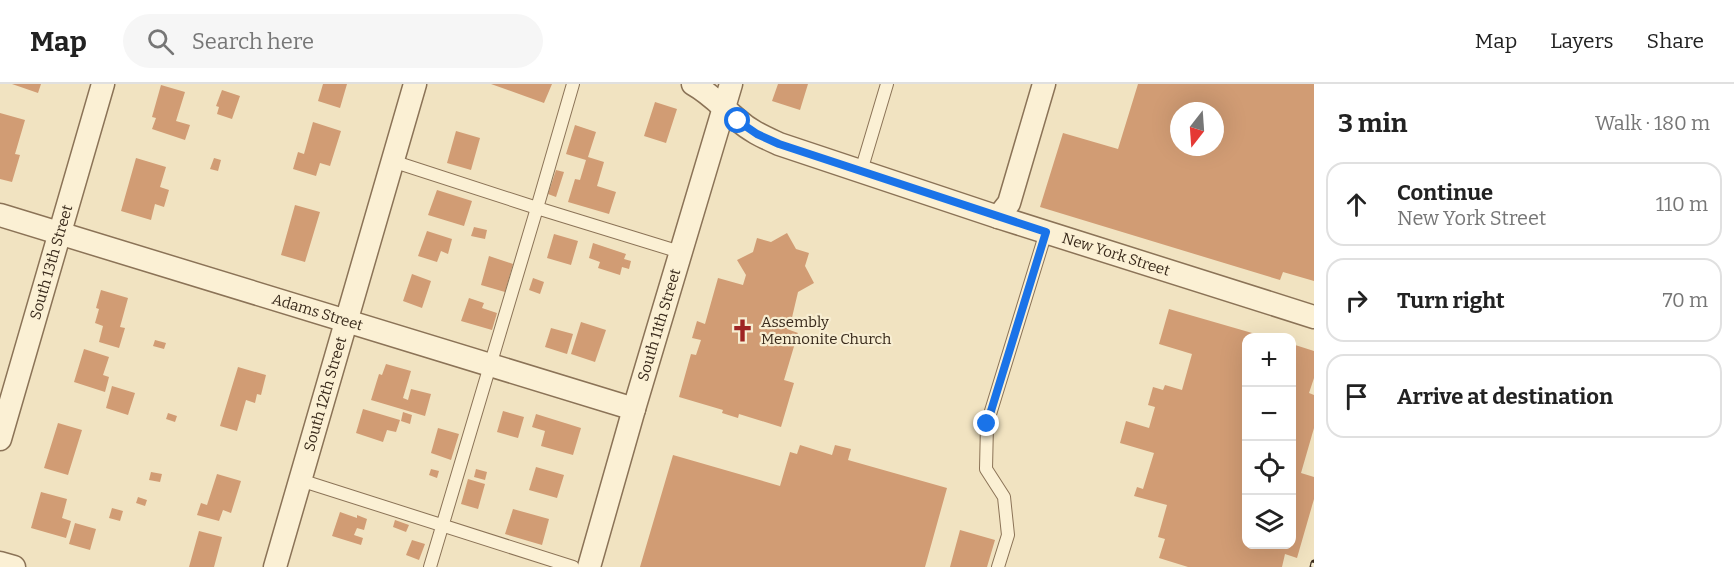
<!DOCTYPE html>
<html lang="en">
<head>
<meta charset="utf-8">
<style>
	:root { --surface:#fff; --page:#f6f6f6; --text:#222; --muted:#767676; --line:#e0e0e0 }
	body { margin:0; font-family:Bitter,serif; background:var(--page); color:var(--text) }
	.controls { position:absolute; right:18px; bottom:18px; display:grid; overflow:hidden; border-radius:12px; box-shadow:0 6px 24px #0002 }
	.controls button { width:54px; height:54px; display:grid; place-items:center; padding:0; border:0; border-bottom:2px solid var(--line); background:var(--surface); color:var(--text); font:30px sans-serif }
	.compass { position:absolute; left:1170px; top:18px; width:54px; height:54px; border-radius:50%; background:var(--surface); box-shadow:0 6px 24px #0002; rotate:197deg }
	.stop { position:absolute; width:18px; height:18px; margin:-14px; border:4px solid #1a73e8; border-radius:50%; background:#fff }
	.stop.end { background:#1a73e8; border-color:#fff; box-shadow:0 2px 6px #0008 }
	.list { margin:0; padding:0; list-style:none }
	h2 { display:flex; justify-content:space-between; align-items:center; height:78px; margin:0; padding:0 24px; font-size:26px }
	h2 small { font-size:20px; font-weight:400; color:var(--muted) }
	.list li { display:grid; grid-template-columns:39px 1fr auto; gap:18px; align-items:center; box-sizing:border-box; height:84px; margin:0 12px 12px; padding:0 12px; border:2px solid var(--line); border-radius:18px }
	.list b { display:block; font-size:22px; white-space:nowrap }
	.list p { margin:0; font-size:20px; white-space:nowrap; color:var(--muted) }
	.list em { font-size:20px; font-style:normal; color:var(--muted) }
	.icon { flex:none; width:33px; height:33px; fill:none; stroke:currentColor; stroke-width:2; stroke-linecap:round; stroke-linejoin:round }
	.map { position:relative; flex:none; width:1314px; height:483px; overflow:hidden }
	header { display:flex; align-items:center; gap:36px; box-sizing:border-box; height:84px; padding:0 30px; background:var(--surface); border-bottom:2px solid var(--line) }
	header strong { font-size:28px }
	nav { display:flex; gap:33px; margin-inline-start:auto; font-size:21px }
	.search { width:420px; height:54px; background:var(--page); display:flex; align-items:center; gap:15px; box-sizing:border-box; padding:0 21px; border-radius:33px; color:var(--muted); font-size:22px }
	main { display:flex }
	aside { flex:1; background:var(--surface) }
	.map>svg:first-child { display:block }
</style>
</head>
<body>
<header>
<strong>Map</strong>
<div class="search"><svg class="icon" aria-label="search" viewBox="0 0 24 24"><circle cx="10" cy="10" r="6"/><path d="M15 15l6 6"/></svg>Search here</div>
<nav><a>Map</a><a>Layers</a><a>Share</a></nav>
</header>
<main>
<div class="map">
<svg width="1314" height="483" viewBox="0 0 1314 483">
	<rect width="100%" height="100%" fill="#f1e3c1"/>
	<path fill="#d19c74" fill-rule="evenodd" d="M12,0H41L38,9Z
		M323,0H347L340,24L318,17Z
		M491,0H552L544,19Z
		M778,0H808L800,26L772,17Z
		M1138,0H1314V197L1283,188L1280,196L1040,123L1063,49L1118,65ZM1179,27H1215V63H1179Z
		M161,1L185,8L176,37L190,41L185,56L152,45L156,34L152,33Z
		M222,6L240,12L232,35L217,30L219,23L216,22Z
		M655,18L677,25L666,59L644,52Z
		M0,29L25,36L15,70L20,71L12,98L0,95Z
		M313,38L341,47L330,82L320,79L316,92L293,85L298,68L304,70Z
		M575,41L596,48L588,73L604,78L597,102L616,108L609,130L568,118L575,95L580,96L586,76L566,70Z
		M456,47L480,54L471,86L447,79Z
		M136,74L166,83L160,103L169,106L164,123L155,120L151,136L121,127Z
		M214,74L221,76L218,87L210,85Z
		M556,86L564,88L556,113L548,110Z
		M437,106L472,117L464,142L428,131Z
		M295,121L320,128L305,178L281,171Z
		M474,143L487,146L485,155L471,152Z
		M427,147L452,155L448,170L441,167L437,178L418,172Z
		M787,149L796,165L809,169L805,182L814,199L798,208L790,242L788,241L787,245L798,249L784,296L794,299L781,343L739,330L738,334L722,329L723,326L679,313L691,270L696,271L701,256L692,254L697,237L705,240L718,194L743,201L746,191L737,176L753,168L757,154L771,158Z
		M554,150L578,157L571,181L547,174Z
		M593,159L626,170L624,175L631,177L629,185L622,183L620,191L598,184L600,178L589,174Z
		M489,172L513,180L505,208L481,201Z
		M412,190L431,197L422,224L403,217Z
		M533,194L544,198L540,210L529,206Z
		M101,206L128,214L120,243L125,244L119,264L99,258L103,242L95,239L99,225L96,224Z
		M469,214L484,219L482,224L497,229L492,246L461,237Z
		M1169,225L1266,253L1246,254V460H1292V260L1314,267V294L1309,309L1314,311V344L1301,389L1314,393V415L1297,474L1285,470L1282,483H1188L1159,474L1165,455L1158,453L1167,421L1134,412L1137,403L1143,405L1154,369L1120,359L1126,337L1149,344L1155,323L1148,321L1153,303L1163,306L1165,301L1182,306L1192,270L1159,260Z
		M581,238L606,246L595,278L571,270Z
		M551,244L573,250L567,270L545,263Z
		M155,256L166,259L164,265L153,262Z
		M84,265L109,273L103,291L109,293L105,308L74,298Z
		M386,280L411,287L403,314L408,316L411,305L431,310L425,332L371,316L379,290L382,291Z
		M238,283L266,291L261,311L257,310L255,319L246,316L237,347L220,342Z
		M112,302L135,309L128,331L106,324Z
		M363,325L400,336L396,348L387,346L383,358L356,349Z
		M503,327L524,333L518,354L497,348Z
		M403,328L412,331L410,340L401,337Z
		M168,329L177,332L175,338L166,335Z
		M536,330L581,344L573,371L541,362L545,347L532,343Z
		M58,339L82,346L68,391L44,384Z
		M438,344L459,350L451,376L431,369Z
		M800,361L832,371L835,361L851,365L848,376L947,404L925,483H640L673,371L780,402L790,368L797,370Z
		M536,383L564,391L557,414L529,406Z
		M431,385L439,387L437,394L429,391Z
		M476,385L487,388L485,396L474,393Z
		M151,388L162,390L160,398L149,396Z
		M217,390L241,397L231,429L223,426L219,437L197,431L201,419L207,421Z
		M468,395L485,400L478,425L461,420Z
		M41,408L67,415L62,434L71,437L66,454L31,444Z
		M138,413L147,416L145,422L136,419Z
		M112,424L123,427L120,437L109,434Z
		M513,425L549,435L542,461L505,450Z
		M340,428L357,434V431L367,435L364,446L357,444L354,451L363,454L361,461L332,452Z
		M395,436L409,441L406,448L393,443Z
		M75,439L96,445L90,466L69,460Z
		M960,446L995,456L987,483H950Z
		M199,447L222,453L214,483H189Z
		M412,456L425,460L419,476L406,471Z"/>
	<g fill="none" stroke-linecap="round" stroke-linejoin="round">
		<defs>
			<path id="service" d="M392,77L537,124L680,168
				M861,87L887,0
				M300,396L573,483
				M430,483L537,124L573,0
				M998,483L1008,451L1004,413L986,385L987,340L1046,148"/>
			<g id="minor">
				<path id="s1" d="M693,0C711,10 723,24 738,36C750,47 764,53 779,60L998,133L1314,233"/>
				<path id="s2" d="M0,131L634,325"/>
				<path d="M998,133L1009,119L1044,0"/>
				<path id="s3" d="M0,355L103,0"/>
				<path d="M0,479L14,483"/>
				<path id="s4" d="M275,483L415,0"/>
				<path id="s5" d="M589,483L634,325L731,0"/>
			</g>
		</defs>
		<use href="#service" stroke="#8b7357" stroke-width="14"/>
		<use href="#minor" stroke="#8b7357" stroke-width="25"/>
		<use href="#service" stroke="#fbf0d4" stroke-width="12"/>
		<use href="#minor" stroke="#fbf0d4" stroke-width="22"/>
		<defs>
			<path id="rail" d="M1313,483L1314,479"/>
		</defs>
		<use href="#rail" stroke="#3a2b1c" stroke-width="7"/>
		<use href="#rail" stroke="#f7edd1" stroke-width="4.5" stroke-dasharray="14" stroke-linecap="butt"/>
	</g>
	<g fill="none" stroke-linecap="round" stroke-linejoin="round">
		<path stroke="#1a73e8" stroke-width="8" d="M738,37L757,50L779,60L1046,148L987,340"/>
	</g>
	<defs>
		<symbol id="church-bare" viewBox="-9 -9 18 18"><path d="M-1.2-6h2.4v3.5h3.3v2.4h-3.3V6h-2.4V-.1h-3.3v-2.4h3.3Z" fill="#9e2423" stroke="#f7edd1" stroke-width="2.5" paint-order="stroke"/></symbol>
	</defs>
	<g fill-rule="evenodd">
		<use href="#church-bare" x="726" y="230" width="33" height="33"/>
	</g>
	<g text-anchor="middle" stroke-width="4.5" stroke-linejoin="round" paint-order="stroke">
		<g font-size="15" fill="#3a2b1c" stroke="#f7edd1">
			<text dy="5" stroke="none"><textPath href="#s1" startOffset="460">New York Street</textPath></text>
			<text dy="5" stroke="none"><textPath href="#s3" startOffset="184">South 13th Street</textPath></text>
			<text dy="5" stroke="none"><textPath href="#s2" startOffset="332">Adams Street</textPath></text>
			<text dy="5" stroke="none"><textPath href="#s5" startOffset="252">South 11th Street</textPath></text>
			<text dy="5" stroke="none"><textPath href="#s4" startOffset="180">South 12th Street</textPath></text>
		</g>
		<g font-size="15" fill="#3a2b1c" stroke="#f7edd1" text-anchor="start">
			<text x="761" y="243">Assembly<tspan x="761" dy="17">Mennonite Church</tspan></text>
		</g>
	</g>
</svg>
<div class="controls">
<button>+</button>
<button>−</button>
<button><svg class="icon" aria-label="locate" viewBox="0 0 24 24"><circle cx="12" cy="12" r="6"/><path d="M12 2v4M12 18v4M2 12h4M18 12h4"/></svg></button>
<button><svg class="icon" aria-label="layers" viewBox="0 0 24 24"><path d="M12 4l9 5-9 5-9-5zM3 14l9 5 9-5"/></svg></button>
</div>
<svg class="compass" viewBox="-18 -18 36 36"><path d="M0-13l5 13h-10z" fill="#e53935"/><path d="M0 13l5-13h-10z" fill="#767676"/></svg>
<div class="stop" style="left:738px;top:37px"></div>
<div class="stop end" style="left:987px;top:340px"></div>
</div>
<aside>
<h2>3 min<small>Walk · 180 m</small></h2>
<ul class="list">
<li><svg class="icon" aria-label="ahead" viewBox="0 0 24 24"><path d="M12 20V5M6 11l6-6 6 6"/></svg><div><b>Continue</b><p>New York Street</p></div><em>110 m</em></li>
<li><svg class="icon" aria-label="right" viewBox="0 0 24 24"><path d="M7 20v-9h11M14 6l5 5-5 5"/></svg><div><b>Turn right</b></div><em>70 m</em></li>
<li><svg class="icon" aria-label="arrive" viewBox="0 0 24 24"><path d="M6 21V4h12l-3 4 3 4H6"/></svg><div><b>Arrive at destination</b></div></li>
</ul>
</aside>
</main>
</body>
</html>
